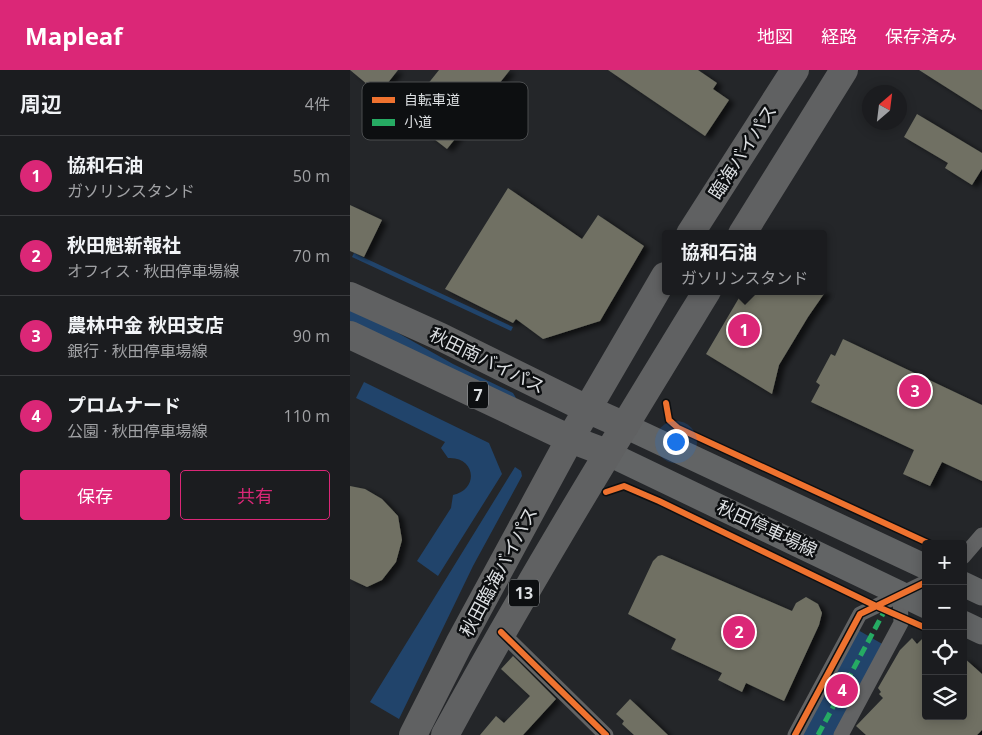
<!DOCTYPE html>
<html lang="ja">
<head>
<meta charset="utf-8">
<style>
	:root { --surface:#1b1c1f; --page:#242528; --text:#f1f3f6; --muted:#a0a1a4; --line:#393a3d; --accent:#db2777 }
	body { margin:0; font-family:"Open Sans","Noto Sans JP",sans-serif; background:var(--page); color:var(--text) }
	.controls { position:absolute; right:15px; bottom:15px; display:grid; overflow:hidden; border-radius:5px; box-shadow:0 2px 12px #0003 }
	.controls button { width:45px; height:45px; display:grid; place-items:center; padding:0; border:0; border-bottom:1px solid var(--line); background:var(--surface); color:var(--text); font:25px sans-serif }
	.compass { position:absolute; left:512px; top:15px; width:45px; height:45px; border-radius:50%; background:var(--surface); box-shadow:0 2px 12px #0003; rotate:28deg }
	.you { position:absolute; left:325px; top:371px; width:18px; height:18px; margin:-12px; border:4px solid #fff; border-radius:50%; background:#1a73e8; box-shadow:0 0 0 8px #1a73e833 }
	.badge { display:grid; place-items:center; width:32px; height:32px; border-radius:50%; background:var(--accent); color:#fff; font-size:16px; font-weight:700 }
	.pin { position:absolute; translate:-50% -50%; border:2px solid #fff; box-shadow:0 1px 5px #0006 }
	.popup { position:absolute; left:312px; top:160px; width:165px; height:65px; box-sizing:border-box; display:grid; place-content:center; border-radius:5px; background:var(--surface); filter:drop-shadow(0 1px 4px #0005); font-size:16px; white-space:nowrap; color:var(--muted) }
	.popup b { font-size:19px; color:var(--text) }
	.popup::after { content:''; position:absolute; left:50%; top:100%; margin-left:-10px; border:10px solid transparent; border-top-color:var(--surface) }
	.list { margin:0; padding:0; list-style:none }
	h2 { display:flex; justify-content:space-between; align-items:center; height:65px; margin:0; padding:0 20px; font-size:21px }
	h2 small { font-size:16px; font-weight:400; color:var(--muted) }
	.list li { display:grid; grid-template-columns:32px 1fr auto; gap:15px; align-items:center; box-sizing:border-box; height:80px; padding:0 20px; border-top:1px solid var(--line) }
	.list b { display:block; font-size:19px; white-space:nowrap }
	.list p { margin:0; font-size:16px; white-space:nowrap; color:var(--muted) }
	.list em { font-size:16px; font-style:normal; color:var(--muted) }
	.actions { display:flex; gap:10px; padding:15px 20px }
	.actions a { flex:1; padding:11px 0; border:1px solid var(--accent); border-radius:5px; text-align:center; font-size:18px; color:var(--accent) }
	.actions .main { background:var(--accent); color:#fff }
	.icon { flex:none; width:28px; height:28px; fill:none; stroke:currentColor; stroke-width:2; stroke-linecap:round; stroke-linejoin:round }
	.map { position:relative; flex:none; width:632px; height:665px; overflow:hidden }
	header { display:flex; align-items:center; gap:30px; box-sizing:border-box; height:70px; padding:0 25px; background:var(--accent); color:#fff }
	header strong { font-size:24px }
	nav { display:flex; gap:28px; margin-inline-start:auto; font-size:18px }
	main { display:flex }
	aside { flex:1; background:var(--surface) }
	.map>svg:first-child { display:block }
</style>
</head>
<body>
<header>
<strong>Mapleaf</strong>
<nav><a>地図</a><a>経路</a><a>保存済み</a></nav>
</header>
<main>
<aside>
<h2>周辺<small>4件</small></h2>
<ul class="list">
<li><span class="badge">1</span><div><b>協和石油</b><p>ガソリンスタンド</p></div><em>50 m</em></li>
<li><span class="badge">2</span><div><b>秋田魁新報社</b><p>オフィス · 秋田停車場線</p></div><em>70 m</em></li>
<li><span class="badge">3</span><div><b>農林中金 秋田支店</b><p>銀行 · 秋田停車場線</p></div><em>90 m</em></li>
<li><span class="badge">4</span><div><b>プロムナード</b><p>公園 · 秋田停車場線</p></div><em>110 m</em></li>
</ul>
<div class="actions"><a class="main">保存</a><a>共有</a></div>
</aside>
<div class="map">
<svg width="632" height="665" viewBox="0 0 632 665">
	<defs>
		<filter id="shadow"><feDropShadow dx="5.5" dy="3" stdDeviation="2.5" flood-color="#0009"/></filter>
	</defs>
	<rect width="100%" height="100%" fill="#242629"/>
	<path fill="#21446b" d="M4,183L163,257L161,261L2,187Z
		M0,240L25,250L103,294L163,323L166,328L164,332L0,253Z
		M14,312L139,373L152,404L88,506L67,491L101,438L103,425C130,419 125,386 98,388L91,378L95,372L6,328Z
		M165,397L171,401L172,406L123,496L49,649L20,632Z
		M508,560L534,575L484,665H451Z"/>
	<path fill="#6f7063" filter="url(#shadow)" d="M0,0H48L29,24Z
		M89,0H160L97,79L53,45Z
		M258,0H348L367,13L363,19L379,30L355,66Z
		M569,0H632V40Z
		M567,44L632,83V99L622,115L595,98L598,93L554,67Z
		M158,118L232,169L248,145L294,176L250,251L193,269L166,249L163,253L95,219Z
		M0,135L32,150L14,187L0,181Z
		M393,221H476L458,247L429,295L422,324L356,284Z
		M493,269L632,335V411L592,392L580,416L553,404L564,380L461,332L470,315L466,312L481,284L485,286Z
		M0,416L15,419L32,429L48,446L52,470L46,492L32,510L17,517L0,509Z
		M312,485L442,541L446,533L456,527L468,534L472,543L469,555L434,631L396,613L392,622L368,610L372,603L321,579L326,569L278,544L303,491L308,486Z
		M576,565V646H613V587L632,604V660L627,665H516L506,656L533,628L529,624L531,622L528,618L550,580L562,568L567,574Z
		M163,586L206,629L173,665H130L146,646L154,653L180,626L151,599Z
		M280,629L298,646L318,665H284L272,654L274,651L266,644Z"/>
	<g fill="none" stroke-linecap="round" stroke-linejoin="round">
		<path stroke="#626364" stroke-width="15" d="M613,487L632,465
			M151,562L256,665
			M445,665L510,544L576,512
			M491,665L551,553L550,524"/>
		<path stroke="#626465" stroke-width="25" d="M275,356L576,497
			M257,383L576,536
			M613,514L632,523
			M613,553L632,562"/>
		<path stroke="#606162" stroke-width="28" d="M340,164L445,0
			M392,164L494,0
			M0,226L91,267L237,339L275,356
			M0,265L220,369L257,383
			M63,665L109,574L220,369L315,206
			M95,665C177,514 267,368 357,221"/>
		<path stroke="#26ab63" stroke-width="5" stroke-dasharray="10 5" stroke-linecap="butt" d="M468,665L535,540"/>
		<defs>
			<path id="cycleway" d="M316,333L319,350L328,358L580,474
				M256,422L274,416L309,431L526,536L576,558
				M151,562L256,665
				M445,665L510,544L576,512"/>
		</defs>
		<use href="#cycleway" stroke="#0d0f11" stroke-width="9"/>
		<use href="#cycleway" stroke="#ef722f" stroke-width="6"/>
	</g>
	<g text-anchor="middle" stroke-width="5" stroke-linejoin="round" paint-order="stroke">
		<g fill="#0d0f11" stroke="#9da0a3" stroke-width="1">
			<rect x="118" y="311.5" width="20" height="27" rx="4"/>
			<rect x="159" y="509.5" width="30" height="27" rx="4"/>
		</g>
		<g font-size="16" font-weight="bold" fill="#dbdee1">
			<text x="128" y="331">7</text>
			<text x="174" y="529">13</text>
		</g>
		<g font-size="18" fill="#dbdee1" stroke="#0d0f11">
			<text transform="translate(393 82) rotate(-57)" y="6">臨海バイパス</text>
			<text transform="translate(137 291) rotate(26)" y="6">秋田南バイパス</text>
			<text transform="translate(417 459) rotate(25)" y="6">秋田停車場線</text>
			<text transform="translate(149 502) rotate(-62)" y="6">秋田臨海バイパス</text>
		</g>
	</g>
	<rect x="12" y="12" width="166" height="58" rx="8" fill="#0d0f11" stroke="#4b4d4f" stroke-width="1"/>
	<rect x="22" y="27" width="23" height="6" fill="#ef722f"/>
	<rect x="22" y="49" width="23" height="7" fill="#26ab63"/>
	<g font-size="14" fill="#dbdee1">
		<text x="54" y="35">自転車道</text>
		<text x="54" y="57">小道</text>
	</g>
</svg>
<div class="controls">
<button>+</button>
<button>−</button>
<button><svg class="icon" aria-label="locate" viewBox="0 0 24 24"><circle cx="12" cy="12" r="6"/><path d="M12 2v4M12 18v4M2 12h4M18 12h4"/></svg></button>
<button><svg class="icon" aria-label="layers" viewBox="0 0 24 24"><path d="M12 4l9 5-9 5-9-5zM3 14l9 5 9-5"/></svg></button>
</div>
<svg class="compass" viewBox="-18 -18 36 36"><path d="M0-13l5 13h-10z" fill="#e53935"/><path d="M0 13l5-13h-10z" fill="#a0a1a4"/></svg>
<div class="you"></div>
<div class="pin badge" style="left:394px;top:260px">1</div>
<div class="popup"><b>協和石油</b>ガソリンスタンド</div>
<div class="pin badge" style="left:389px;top:562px">2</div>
<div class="pin badge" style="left:565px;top:321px">3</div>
<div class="pin badge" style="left:492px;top:620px">4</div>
</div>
</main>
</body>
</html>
